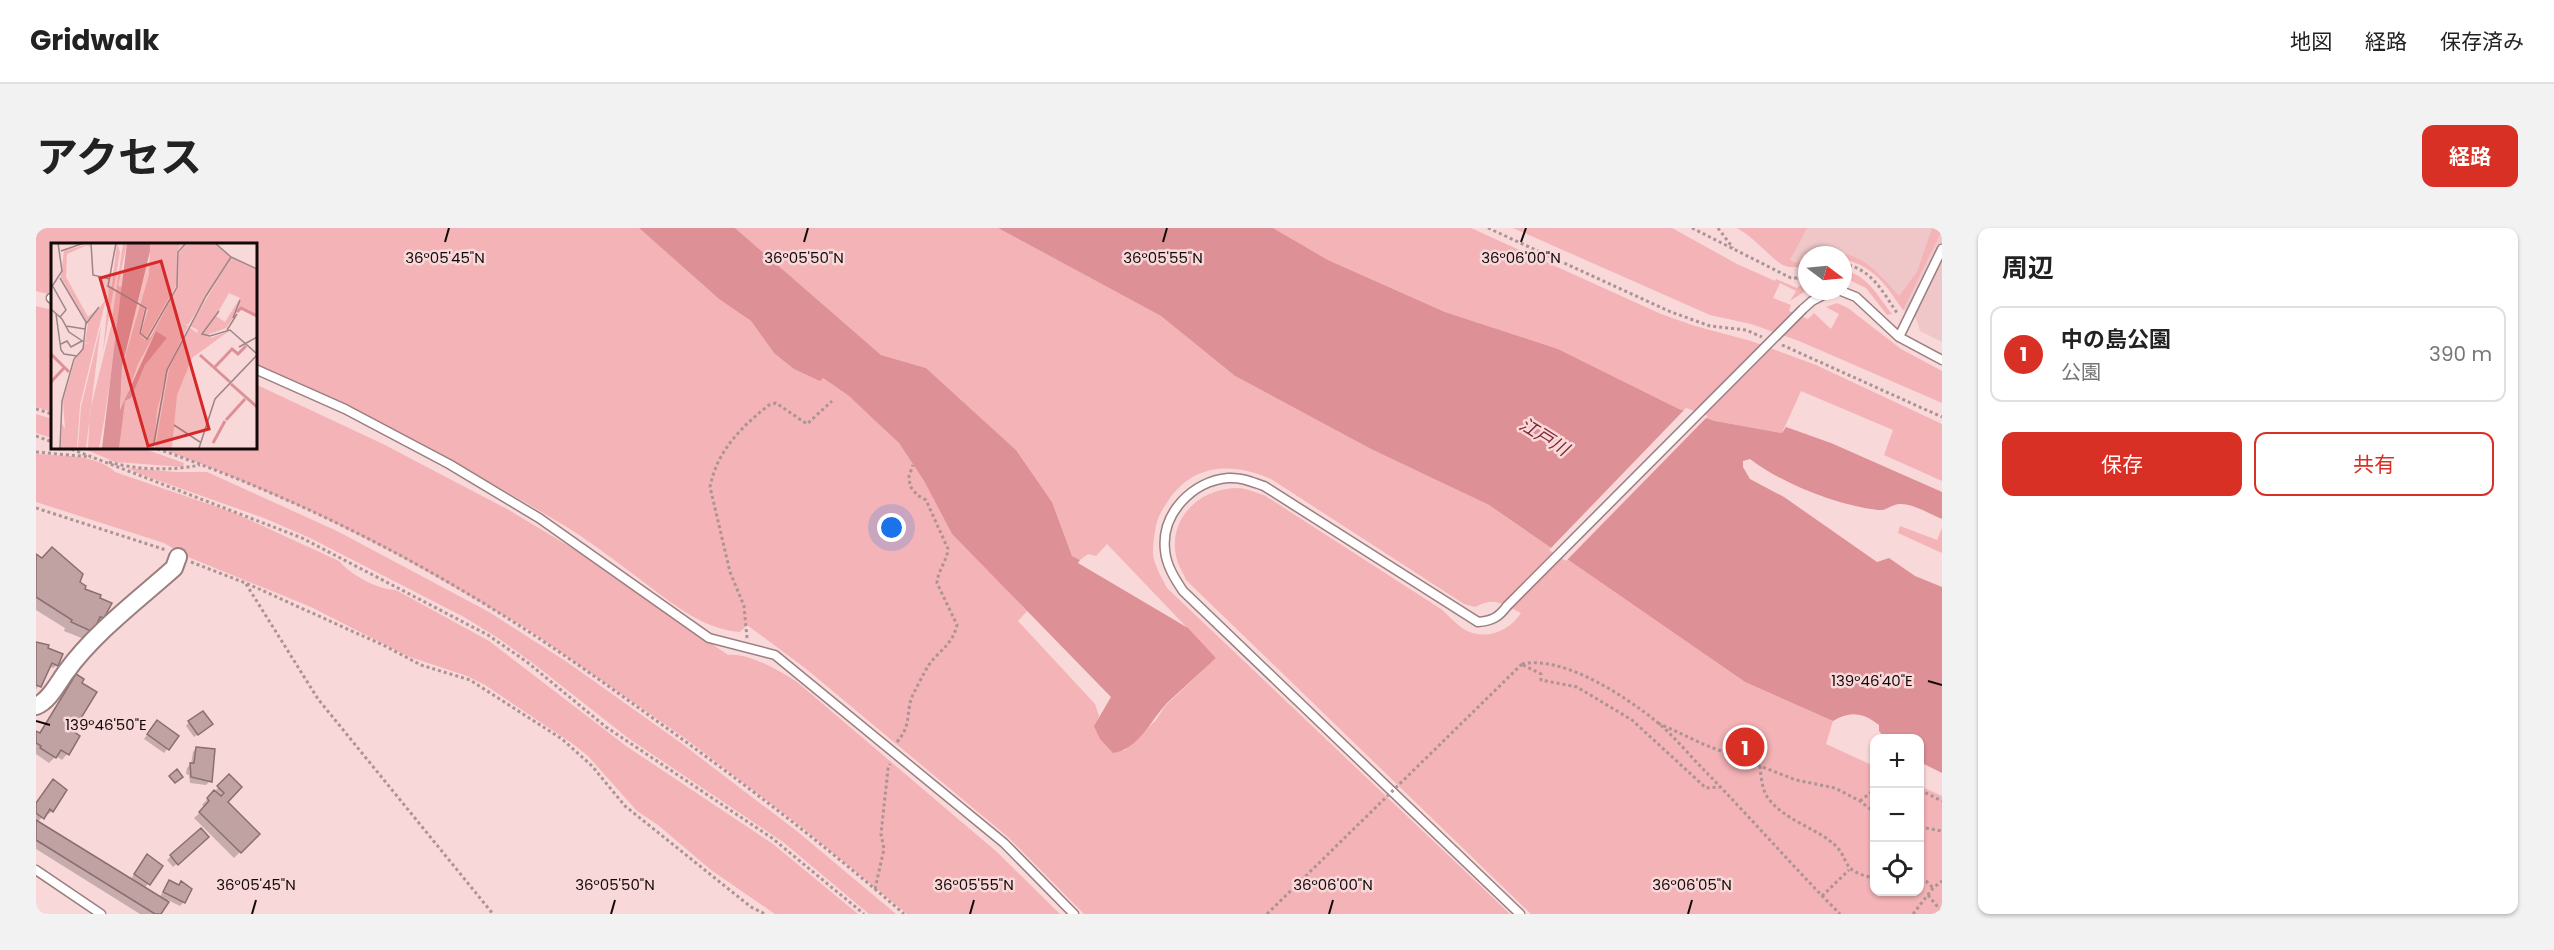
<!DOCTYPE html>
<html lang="ja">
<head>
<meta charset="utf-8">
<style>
	:root { --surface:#fff; --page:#f2f2f2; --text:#222; --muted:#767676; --line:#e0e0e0; --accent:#d93025 }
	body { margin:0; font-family:Poppins,"Noto Sans JP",sans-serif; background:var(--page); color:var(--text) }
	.controls { position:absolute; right:18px; bottom:18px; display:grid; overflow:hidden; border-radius:12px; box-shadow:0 2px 4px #0004 }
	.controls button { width:54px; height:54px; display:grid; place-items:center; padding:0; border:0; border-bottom:2px solid var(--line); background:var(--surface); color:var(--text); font:30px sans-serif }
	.compass { position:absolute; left:1762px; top:18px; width:54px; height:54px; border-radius:50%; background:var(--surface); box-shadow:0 2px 4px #0004; rotate:106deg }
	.you { position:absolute; left:856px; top:300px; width:21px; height:21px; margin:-15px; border:4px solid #fff; border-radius:50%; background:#1a73e8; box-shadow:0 0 0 9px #1a73e833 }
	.badge { display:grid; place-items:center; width:39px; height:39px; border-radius:50%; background:var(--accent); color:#fff; font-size:20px; font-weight:700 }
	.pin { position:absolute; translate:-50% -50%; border:3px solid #fff; box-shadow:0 2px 6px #0006 }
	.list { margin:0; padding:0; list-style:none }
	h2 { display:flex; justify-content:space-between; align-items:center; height:78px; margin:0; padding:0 24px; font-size:26px }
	h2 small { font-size:20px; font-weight:400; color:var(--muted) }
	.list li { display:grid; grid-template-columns:39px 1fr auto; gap:18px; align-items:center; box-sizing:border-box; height:96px; margin:0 12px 12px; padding:0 12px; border:2px solid var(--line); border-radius:12px }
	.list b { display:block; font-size:22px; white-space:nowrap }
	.list p { margin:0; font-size:20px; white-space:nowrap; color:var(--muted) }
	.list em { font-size:20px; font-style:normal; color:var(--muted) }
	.actions { display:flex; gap:12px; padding:18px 24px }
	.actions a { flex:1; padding:14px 0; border:2px solid var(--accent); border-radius:12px; text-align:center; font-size:21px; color:var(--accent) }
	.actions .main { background:var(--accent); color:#fff }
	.icon { flex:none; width:33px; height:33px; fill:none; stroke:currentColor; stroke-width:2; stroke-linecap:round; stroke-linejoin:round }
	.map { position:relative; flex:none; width:1906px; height:686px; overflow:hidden; border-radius:12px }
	header { display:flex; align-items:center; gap:36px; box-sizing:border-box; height:84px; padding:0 30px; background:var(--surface); border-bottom:2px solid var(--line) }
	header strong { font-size:28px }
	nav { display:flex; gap:33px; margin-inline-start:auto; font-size:21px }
	.intro { display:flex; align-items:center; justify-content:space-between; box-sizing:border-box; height:144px; padding:0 36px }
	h1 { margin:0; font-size:42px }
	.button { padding:15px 27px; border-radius:12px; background:var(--accent); color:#fff; font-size:21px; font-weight:700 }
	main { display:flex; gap:36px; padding:0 36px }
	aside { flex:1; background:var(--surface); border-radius:12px; box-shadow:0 2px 4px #0004 }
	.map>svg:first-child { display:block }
</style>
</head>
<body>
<header>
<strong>Gridwalk</strong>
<nav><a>地図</a><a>経路</a><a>保存済み</a></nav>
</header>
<div class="intro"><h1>アクセス</h1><a class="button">経路</a></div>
<main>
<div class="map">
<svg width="1906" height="686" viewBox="0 0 1906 686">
	<rect width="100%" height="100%" fill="#f9d8d9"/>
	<path fill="#efc7c8" d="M1759,0H1906V114L1884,103L1880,90L1867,82L1845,51L1824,36L1807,31V27H1771V36L1761,40L1754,33Z"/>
	<path fill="#f4b3b6" d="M0,0H603L683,71L715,93L738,125L787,150L813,168L839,191L863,215L888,253L916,306L991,383L982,393L1059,476L1063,488L1059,498L1088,523L1120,492L1129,478L1180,430L1071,316L1060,328L1052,326L1044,332L1036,328L1016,274L980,222L890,140L845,127L699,0H962L1125,88L1199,148L1335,221L1453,277L1709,454L1797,493L1790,516L1838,538V664H1884V558L1906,568V686H1495L1150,352C1148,346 1144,341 1142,335C1128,294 1162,260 1201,260C1210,260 1220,265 1228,267L1405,381C1412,387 1419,395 1426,400C1447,414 1473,404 1485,385C1467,376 1458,368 1439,379L1428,376L1235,251C1196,234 1157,235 1132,273C1126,282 1122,288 1120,298C1118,309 1115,324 1119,335C1122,344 1127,352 1131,360L1474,686H1048L972,609L769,440L711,397L704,404C668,401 641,379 613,358C582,335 552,311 519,292C423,234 320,187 219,138V16H16V67L0,63Z
		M1237,0H1435L1625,86L1659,98L1715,113L1780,137L1906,196V253L1848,227L1857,202L1765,163L1746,205L1679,193L1643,181L1522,121L1409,84L1292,32Z
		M1477,0H1636L1701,36L1739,53L1740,51L1761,60L1771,51V62L1754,73L1760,63L1744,55L1737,70L1755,77L1753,83L1772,91L1778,85L1795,101L1803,86L1790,79L1801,75L1812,80L1865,121L1906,143V175L1763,113L1715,96L1674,87Z
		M1701,0H1771L1754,32L1760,35L1771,31V36C1763,39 1755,41 1747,37C1733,29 1719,10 1701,0Z
		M1896,0H1906V2L1867,82C1851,58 1837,37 1807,31V27H1788C1822,18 1843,46 1863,68L1881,44Z
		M1807,41C1833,49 1840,66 1856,86L1851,87L1830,60L1807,49Z
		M0,78L16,82V184L0,179Z
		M219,156L347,216L471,281L546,326L692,427C712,424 744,443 761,454L961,624L1024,686H871L768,601L650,511L490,400L362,327L279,285L183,243L121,219H219Z
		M0,186L16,191V210L0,205Z
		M44,219H103L148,235L147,239L79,234Z
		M0,226C24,228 61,226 79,244L196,284L303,333C315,347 342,362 360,362L453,413L590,518L737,616L822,686H739L675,642L622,597L601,583L552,528L537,516L449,457L431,448L371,428L275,379L152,329L128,315L0,274Z
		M92,240L140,244H171L301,303L453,384L531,434L645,515L762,604L860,686H833L747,614L592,510L498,436L462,410L428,389L274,310L228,290L101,245Z
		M1864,298L1901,312L1906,300V325L1862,305Z"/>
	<path fill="#dd9095" d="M603,0H699L845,127L890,140L980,222L1016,274L1036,328L1044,332L1042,335L1152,400L1180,430C1164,445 1147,460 1131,475C1114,493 1103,521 1077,525L1064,511L1058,498L1075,469L916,306L888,253L863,215L813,168L787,150L784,153L758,141L738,125L715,93L683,71Z
		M962,0H1237L1292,32L1409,84L1522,121L1643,181L1679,193L1746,205L1750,199L1795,215L1906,264V291C1893,286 1877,275 1863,276C1854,277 1851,283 1842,282C1800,277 1747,256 1714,231L1707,233V239L1714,251L1748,269L1841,334L1853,330L1879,348L1906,359V545L1884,534V511L1849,510L1843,503V497C1828,485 1814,482 1797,493L1709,454L1453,277L1335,221L1199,148L1125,88Z"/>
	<path fill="#f9d8d9" d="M1650,180L1672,188L1530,333L1513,322Z"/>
	<path fill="#0003" d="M0,328L42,354L67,389L48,411L28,403L29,400L0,382Z
		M0,415L21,437L17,440L12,438L0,462Z
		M41,448L31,526L26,532L20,528L13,535L0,526V504L2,506Z
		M153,494L171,500L158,509L150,498Z
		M117,498L141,509L128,525L108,511Z
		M160,520L174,553L170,557L154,555L153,547L150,546L151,540L155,536L157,524Z
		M193,548L190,574L222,606L198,630L158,590L169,580L166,577Z
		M14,557L16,583L13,586L10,584L2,594L94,652L108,632L125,638L108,661L123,670L133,654L141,658L145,655L148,674L144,678L132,672L124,686H104L0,621V574Z
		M165,602L168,613L137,639L131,632Z"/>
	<path fill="#c0a2a3" stroke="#8b6f70" stroke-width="1.5" d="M16,319L47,346L44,354L50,358L49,361L65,367L64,370L76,375L68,390L64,389L57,404L35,394L36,392L0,369V326L6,330Z
		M0,414L13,417L12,420L27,426L22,438L16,435L5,459L0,457Z
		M40,446L48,451L46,455L61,464L37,503L44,508L33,527L25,522L20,530L4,520L5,518L0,515V503L4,505Z
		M167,483L177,496L162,507L152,493Z
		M121,492L143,508L133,522L111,506Z
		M160,519L179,521L176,554L155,549L154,535H158Z
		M141,541L147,549L139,555L133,548Z
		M193,546L206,559L192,574L224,606L205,625L163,584L173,573L171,570L178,562L185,568L188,565L181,558Z
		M17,551L31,562L17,584L14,581L8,591L0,585V575Z
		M0,592L133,674L125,686H119L0,612Z
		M165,600L173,609L142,637L134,627Z
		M111,626L127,638L114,657L98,646Z
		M133,652L143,657L145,653L156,661L149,675L127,664Z"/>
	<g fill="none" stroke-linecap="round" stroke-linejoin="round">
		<defs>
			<path id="service" d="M1805,63L1820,69L1863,109L1906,132
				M15,70L16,71
				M1767,81L1776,73L1795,63
				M1863,109L1906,21
				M219,141L309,181L413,236L503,290L673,410L739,427L968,615L1038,686
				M1471,378C1463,389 1456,393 1442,394L1228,258C1216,254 1205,249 1192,250C1157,253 1125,285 1129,322C1130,337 1139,351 1147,363L1484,686
				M0,642L65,686"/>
			<path id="minor" d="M0,478C13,473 22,455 30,444C59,404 101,373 138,340L142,329"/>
		</defs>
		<use href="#service" stroke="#9b7e7f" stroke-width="11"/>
		<use href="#minor" stroke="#9b7e7f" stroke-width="20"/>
		<path stroke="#ac9394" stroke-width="3" stroke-dasharray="3 3" stroke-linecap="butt" d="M1452,0L1635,84L1674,98L1710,102L1726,109
			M1656,0L1755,50H1761L1771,43
			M1682,0L1697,20
			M1807,36C1835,40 1847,64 1861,85
			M1746,117L1906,189
			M0,181L16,186
			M0,208L16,214
			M30,219L266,310L452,407L491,434L570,499L736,610L828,686
			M116,219C236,260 353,316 460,383C517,418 571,457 625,496C709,556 790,618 868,686
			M0,224L55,229
			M73,234C101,242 135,243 164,237
			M0,280L130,322
			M155,334L212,356L349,418L385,437L434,452L526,511L556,538L589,578L715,679L729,686
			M210,356L282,471L457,686
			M711,410L708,378L694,344L674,259C681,223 705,199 733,177L740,175L771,196L796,173
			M1486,436C1527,427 1589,468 1621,494C1638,508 1653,527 1669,543C1715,590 1758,640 1804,686
			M1487,437L1505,446V452L1541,459L1596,492L1670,560L1685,559
			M1622,495L1667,516L1760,552L1799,560L1824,573L1838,584
			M861,514C875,497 870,490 875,471C877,466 889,443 892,438C903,422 916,418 921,397L901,355C902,342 911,333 912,321L890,272L881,267L874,258L873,248L877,237
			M1724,538C1725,548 1726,562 1732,570C1746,590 1776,599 1794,613C1817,630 1800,642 1838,650
			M1884,562L1906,573
			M1824,573L1838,562
			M1884,599L1906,603
			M1884,652L1890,653L1897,660
			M839,661L848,621L845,606L852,541L854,536
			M1892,667L1906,684
			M1786,668L1813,642
			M1877,686L1897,660L1906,653"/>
		<use href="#service" stroke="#fff" stroke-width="8"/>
		<use href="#minor" stroke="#fff" stroke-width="16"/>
		<defs>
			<path id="service-bridge" d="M1471,378L1767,81"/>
		</defs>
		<use href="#service-bridge" stroke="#9b7e7f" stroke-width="11" stroke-linecap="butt"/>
		<path stroke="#ac9394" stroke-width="3" stroke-dasharray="3 3" stroke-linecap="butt" d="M1231,686L1486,436"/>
		<use href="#service-bridge" stroke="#fff" stroke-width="8"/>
	</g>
	<path fill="none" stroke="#130909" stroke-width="2" d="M409,14L413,0M768,14L772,0M1127,14L1131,0M1485,14L1490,0M1892,453L1906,457M0,493L14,497M216,686L220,672M575,686L579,672M934,686L938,672M1293,686L1297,672M1652,686L1656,672"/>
	<g text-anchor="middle" stroke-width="5" stroke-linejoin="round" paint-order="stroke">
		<g font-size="18" font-style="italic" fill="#832936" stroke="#f9d8d9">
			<text transform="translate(1508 209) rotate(32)" y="6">江戸川</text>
		</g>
	</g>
	<g transform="translate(15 15)">
		<rect width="206" height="206" fill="#f9d8d9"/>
		<path d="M66,0L69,9L52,109L58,46L55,42L60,44L61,42ZM72,0H76L67,43L71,44L72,53L53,178L48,205H37L39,168L60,83ZM99,0H130L127,6L130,2L133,0L127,7L126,41L95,95L90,90L97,67L94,63L88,90L94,97L100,94L127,43L128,10L134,2L163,0L179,14L137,82L132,80L137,83L117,124L106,168L103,205H68L71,124L98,32ZM105,88L116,95L94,122L80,155L74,158L87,121ZM37,1L40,5L36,2L16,11L15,34L37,74L46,66L36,79L10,34L13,8ZM180,15L205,26V73L189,65L175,85L156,92L160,95L178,88L141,115L126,152L121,205H104L118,126L138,84L146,90L147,87L139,83ZM178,50L189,55L174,79L165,73ZM55,56L29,162L26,205H10L11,181L14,186L12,158L24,117L34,100L39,101L34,99L37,80ZM50,82L35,205H27L30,164Z" fill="#f4b3b6" fill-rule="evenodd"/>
		<path d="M76,0H99V8L71,124L69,167L105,88L116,95L94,122L80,155L74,158L68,205H51Z" fill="#dd9095"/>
		<path fill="none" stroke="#dd9095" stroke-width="3" d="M186,69L190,65L206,73M0,111L18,129M149,112L179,139M163,125L181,106L187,111L195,103M0,139L13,125M180,141L206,164M175,177L194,156M162,200L174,178"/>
		<path fill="none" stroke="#9d8586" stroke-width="1.5" d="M40,0L42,32L59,36M65,0L57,43L95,65L89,90L96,96L126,44L127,9L135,0M164,0L180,14M10,8L33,0M9,35L35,79L32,106L23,116L11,158L9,205M0,40L15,67L9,74M0,45L11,28L7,0M0,66L11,76L18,89L33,99M168,68L151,91L159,93L179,87L206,111M5,71L10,107L13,111L26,113M182,75L189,57M35,81L48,64M15,83L34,86M176,87L186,71M10,101L16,98L20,104L31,98M188,104L206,94M123,182L149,199M103,200L116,127L155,53L180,14L206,26M148,205L164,156L206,112"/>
		<path fill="#d62828" fill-opacity="0.15" stroke="#d62828" stroke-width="3" d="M110,18L158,186L97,203L49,35Z"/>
		<rect width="206" height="206" fill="none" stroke="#130909" stroke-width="3"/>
	</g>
	<g font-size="15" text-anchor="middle" fill="#130909" stroke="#f9d8d9" stroke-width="5" stroke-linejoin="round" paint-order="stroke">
		<text x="409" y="35">36°05'45"N</text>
		<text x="768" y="35">36°05'50"N</text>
		<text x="1127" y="35">36°05'55"N</text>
		<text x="1485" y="35">36°06'00"N</text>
		<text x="1836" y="458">139°46'40"E</text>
		<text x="70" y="502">139°46'50"E</text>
		<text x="220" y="662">36°05'45"N</text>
		<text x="579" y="662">36°05'50"N</text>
		<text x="938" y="662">36°05'55"N</text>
		<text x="1656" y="662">36°06'05"N</text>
		<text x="1297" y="662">36°06'00"N</text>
	</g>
</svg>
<div class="controls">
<button>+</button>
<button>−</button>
<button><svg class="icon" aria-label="locate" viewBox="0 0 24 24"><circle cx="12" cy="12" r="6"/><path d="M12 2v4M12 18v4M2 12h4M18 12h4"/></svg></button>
</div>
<svg class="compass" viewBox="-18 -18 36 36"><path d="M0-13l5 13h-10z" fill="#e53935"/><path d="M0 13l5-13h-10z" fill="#767676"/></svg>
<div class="you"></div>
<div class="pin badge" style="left:1709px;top:519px">1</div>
</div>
<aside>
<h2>周辺<small></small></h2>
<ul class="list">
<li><span class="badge">1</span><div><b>中の島公園</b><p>公園</p></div><em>390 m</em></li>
</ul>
<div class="actions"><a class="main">保存</a><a>共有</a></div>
</aside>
</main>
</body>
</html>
